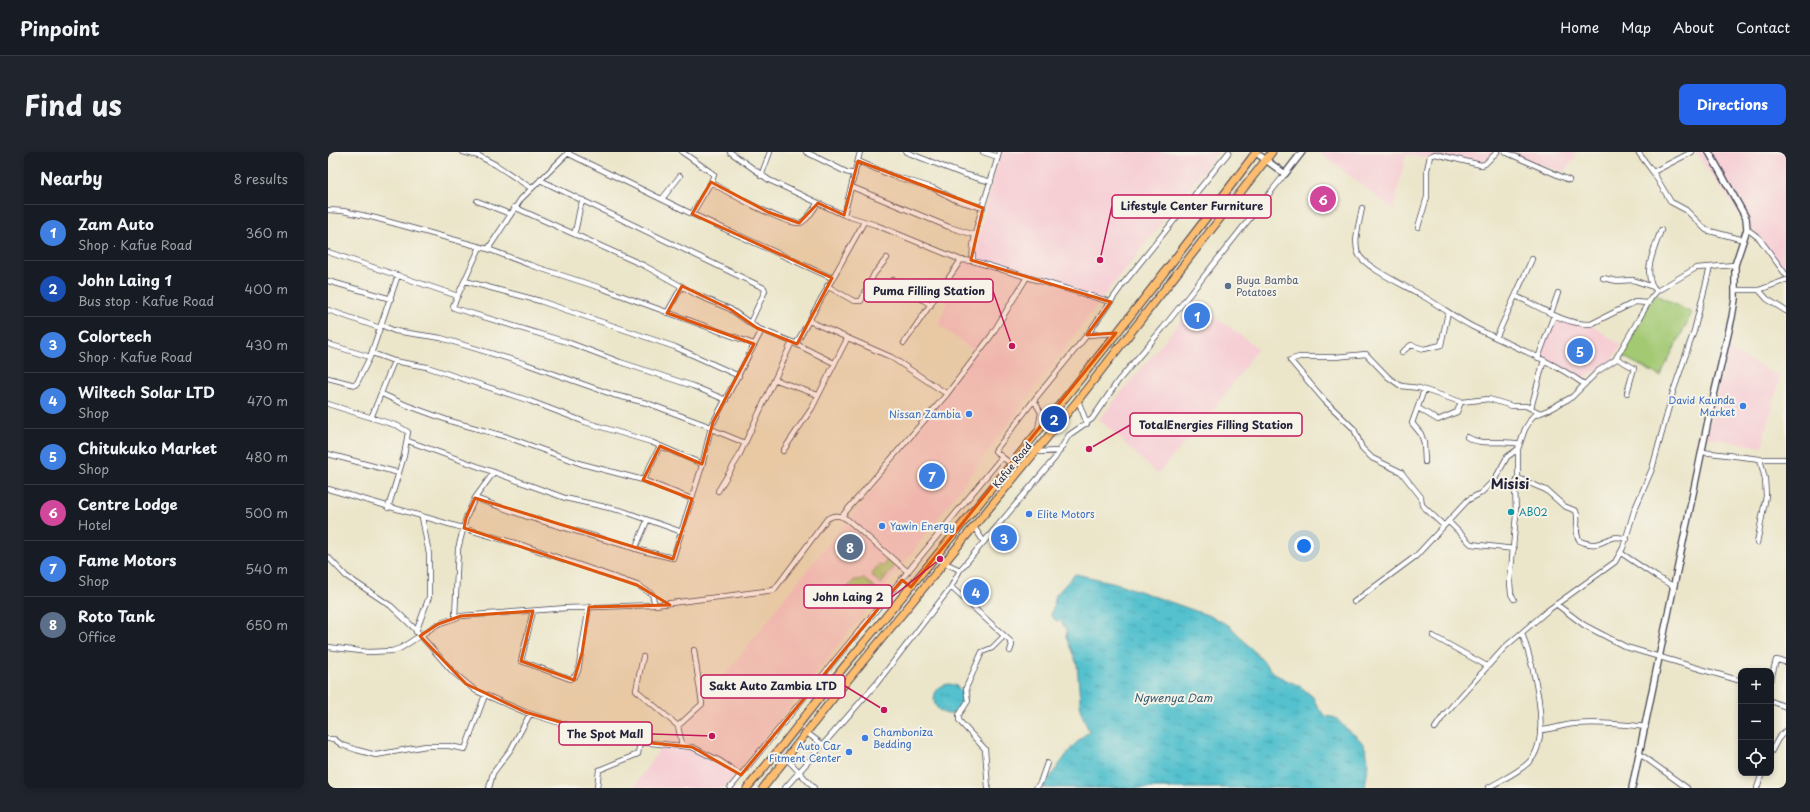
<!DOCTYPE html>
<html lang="en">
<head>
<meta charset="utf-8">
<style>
	:root { --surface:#171b24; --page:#20242c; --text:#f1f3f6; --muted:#9ea1a6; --line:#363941; --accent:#2563eb }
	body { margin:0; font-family:"Playpen Sans",sans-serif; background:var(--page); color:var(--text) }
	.controls { position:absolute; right:12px; bottom:12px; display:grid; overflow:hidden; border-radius:8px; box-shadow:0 2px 6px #0003 }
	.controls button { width:36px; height:36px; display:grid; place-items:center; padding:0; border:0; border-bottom:1px solid var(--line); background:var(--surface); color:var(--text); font:20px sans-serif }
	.you { position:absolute; left:976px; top:394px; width:14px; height:14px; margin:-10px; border:3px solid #fff; border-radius:50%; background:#1a73e8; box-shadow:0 0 0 6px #1a73e833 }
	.badge { display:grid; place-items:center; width:26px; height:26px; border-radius:50%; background:var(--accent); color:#fff; font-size:13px; font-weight:700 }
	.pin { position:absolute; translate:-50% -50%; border:2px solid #fff; box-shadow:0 1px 4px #0006 }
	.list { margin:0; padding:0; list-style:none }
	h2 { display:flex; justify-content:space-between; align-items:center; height:52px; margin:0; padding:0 16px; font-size:17px }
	h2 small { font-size:13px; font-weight:400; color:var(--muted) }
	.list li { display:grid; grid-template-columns:26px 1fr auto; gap:12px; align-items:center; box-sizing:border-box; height:56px; padding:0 16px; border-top:1px solid var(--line) }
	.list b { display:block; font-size:15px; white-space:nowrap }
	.list p { margin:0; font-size:13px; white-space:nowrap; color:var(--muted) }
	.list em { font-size:13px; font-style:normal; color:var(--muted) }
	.icon { flex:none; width:22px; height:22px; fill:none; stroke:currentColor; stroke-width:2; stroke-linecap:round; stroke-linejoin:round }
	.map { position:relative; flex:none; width:1458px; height:636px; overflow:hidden; border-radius:8px }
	header { display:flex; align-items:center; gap:24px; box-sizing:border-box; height:56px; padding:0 20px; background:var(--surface); border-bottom:1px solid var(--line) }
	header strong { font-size:19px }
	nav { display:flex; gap:22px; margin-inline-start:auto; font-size:14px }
	.intro { display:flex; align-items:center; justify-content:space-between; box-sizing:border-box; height:96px; padding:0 24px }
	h1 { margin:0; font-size:28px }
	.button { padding:10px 18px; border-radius:8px; background:var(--accent); color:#fff; font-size:14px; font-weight:700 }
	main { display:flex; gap:24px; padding:0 24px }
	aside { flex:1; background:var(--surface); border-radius:8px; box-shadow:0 2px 6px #0003 }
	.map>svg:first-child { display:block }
</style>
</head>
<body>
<header>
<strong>Pinpoint</strong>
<nav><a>Home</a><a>Map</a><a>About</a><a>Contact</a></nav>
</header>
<div class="intro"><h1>Find us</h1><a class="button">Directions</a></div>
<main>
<aside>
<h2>Nearby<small>8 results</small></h2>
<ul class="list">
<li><span class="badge" style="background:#3f7fe0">1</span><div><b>Zam Auto</b><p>Shop · Kafue Road</p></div><em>360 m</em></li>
<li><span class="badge" style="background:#1a4fb4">2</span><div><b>John Laing 1</b><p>Bus stop · Kafue Road</p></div><em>400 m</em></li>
<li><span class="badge" style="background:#3f7fe0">3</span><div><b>Colortech</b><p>Shop · Kafue Road</p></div><em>430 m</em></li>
<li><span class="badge" style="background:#3f7fe0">4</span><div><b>Wiltech Solar LTD</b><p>Shop</p></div><em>470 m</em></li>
<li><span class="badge" style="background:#3f7fe0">5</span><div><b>Chitukuko Market</b><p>Shop</p></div><em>480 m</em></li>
<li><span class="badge" style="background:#d1479c">6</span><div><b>Centre Lodge</b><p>Hotel</p></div><em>500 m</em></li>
<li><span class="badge" style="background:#3f7fe0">7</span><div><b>Fame Motors</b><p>Shop</p></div><em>540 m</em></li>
<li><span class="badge" style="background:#5c6f8a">8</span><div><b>Roto Tank</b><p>Office</p></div><em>650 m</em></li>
</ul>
</aside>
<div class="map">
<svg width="1458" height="636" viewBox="0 0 1458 636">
	<defs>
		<pattern id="grass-tufts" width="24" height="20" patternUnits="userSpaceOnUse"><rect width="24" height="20" fill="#a3c973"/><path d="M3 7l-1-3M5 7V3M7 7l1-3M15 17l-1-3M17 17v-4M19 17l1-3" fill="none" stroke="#8cac64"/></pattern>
		<pattern id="water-ripples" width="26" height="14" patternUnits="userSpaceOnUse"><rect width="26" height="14" fill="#54c1ce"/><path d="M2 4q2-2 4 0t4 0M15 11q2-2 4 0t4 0" fill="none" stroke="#459ca8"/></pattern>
	</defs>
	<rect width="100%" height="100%" fill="#f7f3e8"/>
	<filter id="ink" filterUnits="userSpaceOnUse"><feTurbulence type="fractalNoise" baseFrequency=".025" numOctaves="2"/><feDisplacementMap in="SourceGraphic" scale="8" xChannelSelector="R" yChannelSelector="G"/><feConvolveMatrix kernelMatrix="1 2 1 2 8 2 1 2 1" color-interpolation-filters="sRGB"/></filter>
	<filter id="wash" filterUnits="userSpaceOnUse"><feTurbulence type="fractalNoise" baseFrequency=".012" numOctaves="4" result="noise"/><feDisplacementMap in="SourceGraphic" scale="16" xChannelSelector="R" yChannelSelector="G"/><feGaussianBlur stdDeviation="0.9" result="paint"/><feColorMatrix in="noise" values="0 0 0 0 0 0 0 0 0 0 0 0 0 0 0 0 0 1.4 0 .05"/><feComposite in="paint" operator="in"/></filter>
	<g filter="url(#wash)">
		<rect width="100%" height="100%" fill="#ebe6ca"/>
		<path fill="#f6cfd5" d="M671,0H890L770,152L591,392L397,636H305L338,588L373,555L455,448L546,336L647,200L611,173L631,112L647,102Z
			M992,0H1167L1155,12L1078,3L1065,58Z
			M1174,0H1245L1248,5L1236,20Z
			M1367,0H1458V123L1449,112Z
			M868,151L930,196L883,262L829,322L771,267Z
			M1225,169L1260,171L1293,193L1284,208L1254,227L1212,204Z
			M1400,198L1452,224L1434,295L1378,285Z"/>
		<path fill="url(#grass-tufts)" stroke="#627657" d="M559,408L567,414L553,432L543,423L551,412L554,415Z
			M536,427L549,437L534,456L515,441L526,428Z"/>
		<path fill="#a3c973" stroke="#627657" d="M1326,142L1364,161L1332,224L1294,204Z"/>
		<path fill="url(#water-ripples)" stroke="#3b7284" d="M747,422L788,431L882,464L902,474L948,523L973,535L985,545L990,556L998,564L1008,566C1015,574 1021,579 1029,585C1045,599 1039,618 1037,636H714L745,594L761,579L753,560L749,512L738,485L739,479L732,468L729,470L723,464L728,443Z
			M606 547a15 15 0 1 1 30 0a15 15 0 1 1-30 0Z"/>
	</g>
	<g filter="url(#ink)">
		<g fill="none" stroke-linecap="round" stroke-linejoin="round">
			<defs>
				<path id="minor" d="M135,0L151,4L168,13L203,36
					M354,0L384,21L386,23L383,30C397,39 456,72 471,71C479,70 486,56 490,51
					M402,0L441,28L516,63L548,73L633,108L645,109L783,150
					M478,0L518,20L527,22
					M578,0L632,21L663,30
					M655,0L670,5
					M1177,0L1241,28
					M1310,0L1325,20L1343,50L1358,58L1378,78L1416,88
					M239,1L364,62L504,126
					M530,9L562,23L605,36L628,48L655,56
					M1325,20L1364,0
					M433,24L442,0
					M212,28L436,136L437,139L422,171
					M524,35L621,75L647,83
					M334,47L352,24
					M149,49L182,62
					M186,55L317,114L369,143L402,157L429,176L464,190L506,211
					M1034,56C1032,69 1025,88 1030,101C1035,115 1080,135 1093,143C1111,153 1127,166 1145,175C1182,193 1222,208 1256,232
					M0,58L15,59L47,66L160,97L202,113L273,136L426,192
					M364,62L383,30
					M516,63L532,0
					M1090,75L1099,45V18L1102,4L1107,2L1153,13L1157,12L1169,0
					M1419,77L1431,86L1458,123
					M246,82C251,69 249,61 255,48
					M152,95L125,154L126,156L242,191L292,210L365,234L398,248
					M160,97L193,47L241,0
					M0,100L130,144
					M645,109C641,84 665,27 671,0
					M1275,126L1289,129L1305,128L1325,135
					M565,128L603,153
					M0,129L63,147
					M137,129L212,149L347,195L411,224
					M499,134L526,149H533L546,122L559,106
					M1407,138H1431L1458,128
					M1431,138L1439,147L1458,159
					M1329,139C1312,124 1327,96 1333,78
					M1187,144C1212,154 1235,173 1263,172L1307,150L1320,151
					M0,158L52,176
					M339,161L354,134
					M1223,161L1230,141
					M481,169L563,205L619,242
					M53,173L67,179L113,186L198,212L286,243L319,251L383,275
					M759,183L788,181
					M1168,186L1204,107
					M576,191L633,108
					M0,192L42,205
					M468,192L536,70
					M1074,200L1083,193L1096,197L1113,193L1120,160
					M44,201L66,209L99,215L202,249L257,270L323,290L374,312
					M1210,206L1226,163
					M1288,206L1306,216L1299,241
					M0,226L27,233L29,231L42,205L70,123
					M448,228L490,243
					M1096,238L1084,271L1093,282L1096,291L1097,310
					M54,242L78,253L122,269L179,285L254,312L315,328L364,347
					M750,248L759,272
					M0,252L70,274L80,280L76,304L60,356
					M1090,256L1110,268L1129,260L1133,250
					M1203,256L1216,208
					M43,266L66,209
					M383,277L417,291
					M710,277L713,261L706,248L759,183L795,132L901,0
					M1139,285C1155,295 1174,287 1192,292
					M80,289L237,346L295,359L354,380
					M1190,297V326L1218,338L1236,354L1248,359C1252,369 1245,380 1252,389C1276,400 1277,379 1299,387
					M455,299L484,256L519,187
					M707,300L732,299
					M1374,300L1432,307H1458
					M0,302L71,321
					M674,305L667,299L706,248
					M315,328L332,294
					M0,337L197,394L309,433L324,442L327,453
					M390,339L410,306L464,190
					M147,346L197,364L319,400L345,406L374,314L383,275L434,178
					M514,364L619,242L663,184L699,125
					M1120,369L1143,392L1186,397
					M1115,373L1094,353L1093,345L1073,320L1044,306L1034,296L1026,277L997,249L962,208L971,205H1007L1038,202L1060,225L1073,234L1091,236L1133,250L1161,247L1184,254H1198L1212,261
					M646,375L656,390
					M1429,391L1438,344L1437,327L1432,307
					M307,397L319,369
					M1293,401L1329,425L1345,434
					M0,405L18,424L63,454L84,474L125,520L148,539L197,560L235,572L312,590L364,595L392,609L413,623
					M617,411L632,418
					M623,435L682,489L684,493L682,499
					M1186,447L1183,442L1182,430L1188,363L1187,333L1190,326
					M1026,450L1088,404L1140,348L1153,341L1167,327L1179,305L1190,297L1197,277L1205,264L1220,258L1244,245L1270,219L1287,208L1323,146L1329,139L1368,116L1407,113
					M1228,452L1256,473L1298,495L1413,529
					M205,459L193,509L242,527L247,524L250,519L261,455
					M127,466L130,397L138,366L147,346L166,320
					M88,480L101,445V402L94,365
					M1105,484L1159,514
					M0,495L40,500L64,499L73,496L110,472L133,464L239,456L327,453L446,438L499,367C506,362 512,363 520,368L580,420
					M315,505L308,538L350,574
					M1443,527L1448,508L1458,510
					M1443,549L1458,555
					M1107,576L1116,563L1177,495L1219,459L1287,410L1295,396L1306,359L1324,317L1345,240L1366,179L1382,115
					M1212,578C1225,578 1233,573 1246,572C1270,570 1293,572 1318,575
					M479,581L495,593
					M0,587H6L14,593L29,598L48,603L98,594H121L137,597L157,543
					M354,593L350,574L374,552L366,498
					M1443,600L1450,587L1458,578
					M1312,602L1359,636
					M458,606L486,636
					M161,636L165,621L183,597L202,562
					M269,636L271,618L310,602L312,590
					M402,636L674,305L682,311
					M457,636L549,531L623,435L632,418L727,306L741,283L764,267L790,229L835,176L957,22
					M660,636L657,597L634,572L631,568V563L640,549L638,536L654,500L664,496L676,484
					M708,636L712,631L719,611
					M1160,636C1173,628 1190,621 1201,610C1226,585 1204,510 1194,481
					M1429,636L1434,621"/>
				<path id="tertiary" d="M927,0L957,22L974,0
					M1304,636L1380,269L1404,165L1407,147V113L1419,77L1418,66L1381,0"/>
				<path id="primary" d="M419,636C456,594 488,548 524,505C662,340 799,173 928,0
					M435,636L510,540L750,248L944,0"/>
			</defs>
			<use href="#minor" stroke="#403f50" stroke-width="6"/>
			<use href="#tertiary" stroke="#403f50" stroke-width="8"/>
			<use href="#primary" stroke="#403f50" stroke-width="9"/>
			<use href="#minor" stroke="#fff" stroke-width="4.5"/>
			<use href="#tertiary" stroke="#fff" stroke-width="5.5"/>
			<use href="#primary" stroke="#fcbd6f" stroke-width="7"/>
		</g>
	</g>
	<path fill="#de560e" fill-opacity="0.2" stroke="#de560e" stroke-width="3" stroke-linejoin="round" d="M530,9L655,56L643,108L783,150L759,183L788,181L583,435L574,428L413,623L364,595L312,590L270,581L197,560L138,532L92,484L110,472L133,464L205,459L193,509L246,528L254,501L261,455L342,453L309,433L136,376L138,366L147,346L345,407L364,347L315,328L332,294L374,312L385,270L426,192L339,161L354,134L402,157L429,176L469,192L504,126L364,62L383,30L440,60L471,71L490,51L516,63Z"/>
	<circle fill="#5c6f8a" stroke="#f7f3e8" stroke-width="1.5" cx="900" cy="134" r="4"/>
	<g fill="#3f7fe0" stroke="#f7f3e8" stroke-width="1.5">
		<circle cx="1415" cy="254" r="4"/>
		<circle cx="641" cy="262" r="4"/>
		<circle cx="701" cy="362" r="4"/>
		<circle cx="554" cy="374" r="4"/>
		<circle cx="537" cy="586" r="4"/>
		<circle cx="521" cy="600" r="4"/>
	</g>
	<circle fill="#0f9aa8" stroke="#f7f3e8" stroke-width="1.5" cx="1183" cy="360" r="4"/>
	<g text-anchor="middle" stroke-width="4" stroke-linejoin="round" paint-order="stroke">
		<g font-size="10" fill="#4e5e75" stroke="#f7f3e8" text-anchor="start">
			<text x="908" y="132">Buya Bamba<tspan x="908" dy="12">Potatoes</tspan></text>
		</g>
		<g font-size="10" fill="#366cbe" stroke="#f7f3e8" text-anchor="end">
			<text x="1407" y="252">David Kaunda<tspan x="1407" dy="12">Market</tspan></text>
			<text x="633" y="266">Nissan Zambia</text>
			<text x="709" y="366" text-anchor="start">Elite Motors</text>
			<text x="562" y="378" text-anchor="start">Yawin Energy</text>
			<text x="545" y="584" text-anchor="start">Chamboniza<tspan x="545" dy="12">Bedding</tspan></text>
			<text x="513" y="598">Auto Car<tspan x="513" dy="12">Fitment Center</tspan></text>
		</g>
		<g font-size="10" fill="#22223b" stroke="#f7f3e8">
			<text transform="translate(684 313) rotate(-51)" y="4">Kafue Road</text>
		</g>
		<g font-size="10" fill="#0d838f" stroke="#f7f3e8" text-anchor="start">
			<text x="1191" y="364">AB02</text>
		</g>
		<g font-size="11" font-style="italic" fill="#345a6e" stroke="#f7f3e8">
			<text x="845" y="550">Ngwenya Dam</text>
		</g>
		<g font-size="14" font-weight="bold" fill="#22223b" stroke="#f7f3e8">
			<text x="1182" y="337">Misisi</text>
		</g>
	</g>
	<path fill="none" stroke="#c2185b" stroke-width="1.5" d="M772 108L784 54M684 194L665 139M761 297L802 273M612 407L564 445M556 558L517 534M384 584L324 582"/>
	<g fill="#c2185b" stroke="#f7f3e8" stroke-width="1.5">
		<circle cx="772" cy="108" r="4"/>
		<circle cx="684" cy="194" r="4"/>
		<circle cx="761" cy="297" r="4"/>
		<circle cx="612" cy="407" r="4"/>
		<circle cx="556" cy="558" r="4"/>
		<circle cx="384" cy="584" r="4"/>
	</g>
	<g fill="#f7f3e8" stroke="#c2185b" stroke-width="1.5">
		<rect x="784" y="43" width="159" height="23" rx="4"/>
		<rect x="536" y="127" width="129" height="23" rx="4"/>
		<rect x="802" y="261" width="172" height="23" rx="4"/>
		<rect x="476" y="433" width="88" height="23" rx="4"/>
		<rect x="373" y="523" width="144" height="23" rx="4"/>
		<rect x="231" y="570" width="93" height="23" rx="4"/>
	</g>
	<g font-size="11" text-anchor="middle" font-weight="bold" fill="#22223b">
		<text x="864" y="58">Lifestyle Center Furniture</text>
		<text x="601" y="143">Puma Filling Station</text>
		<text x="888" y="277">TotalEnergies Filling Station</text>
		<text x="520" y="449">John Laing 2</text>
		<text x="445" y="538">Sakt Auto Zambia LTD</text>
		<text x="277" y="586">The Spot Mall</text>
	</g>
</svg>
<div class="controls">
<button>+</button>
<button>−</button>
<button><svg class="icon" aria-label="locate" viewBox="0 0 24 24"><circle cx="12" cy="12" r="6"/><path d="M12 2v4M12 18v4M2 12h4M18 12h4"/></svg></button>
</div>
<div class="you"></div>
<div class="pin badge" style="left:869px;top:164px;background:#3f7fe0">1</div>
<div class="pin badge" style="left:726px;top:267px;background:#1a4fb4">2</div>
<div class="pin badge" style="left:676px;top:386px;background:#3f7fe0">3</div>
<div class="pin badge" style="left:648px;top:440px;background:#3f7fe0">4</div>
<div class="pin badge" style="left:1252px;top:199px;background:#3f7fe0">5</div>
<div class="pin badge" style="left:995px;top:47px;background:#d1479c">6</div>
<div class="pin badge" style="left:604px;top:324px;background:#3f7fe0">7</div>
<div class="pin badge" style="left:522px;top:395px;background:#5c6f8a">8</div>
</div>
</main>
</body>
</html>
